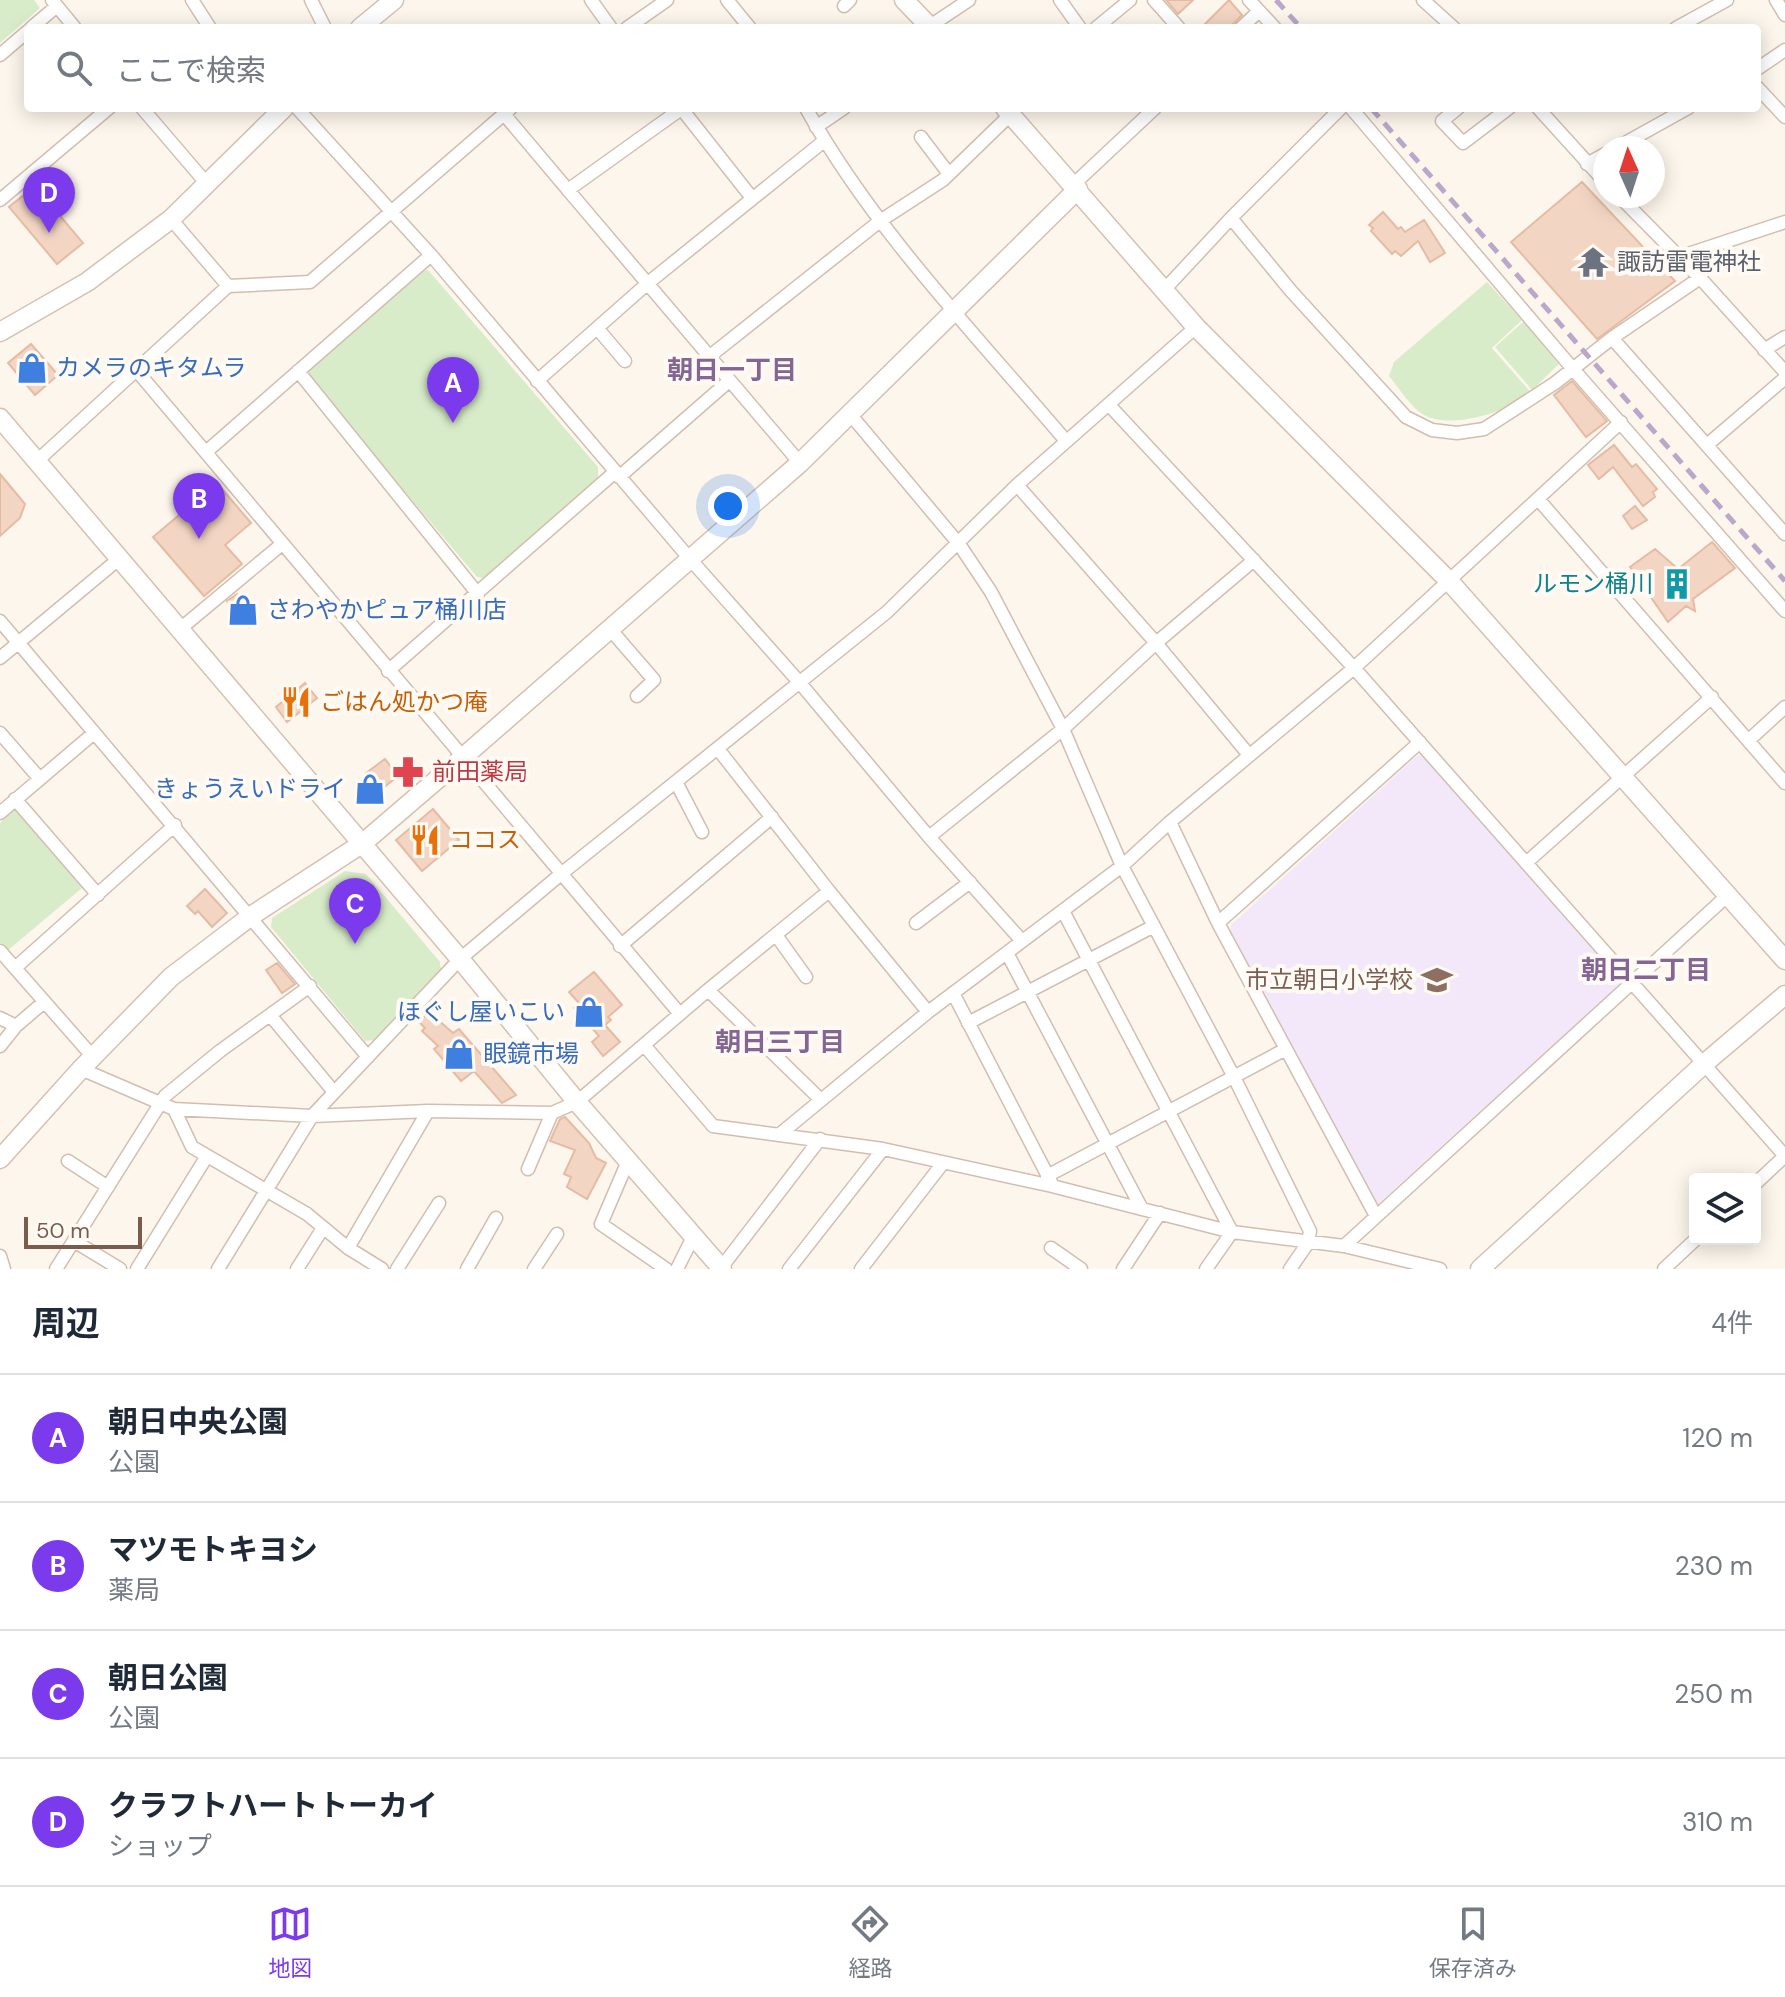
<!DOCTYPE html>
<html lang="ja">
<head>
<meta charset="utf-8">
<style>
	:root { --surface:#fff; --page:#f2f2f3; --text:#1f2937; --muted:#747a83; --line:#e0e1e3; --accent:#7c3aed }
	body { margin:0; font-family:"DM Sans","Noto Sans JP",sans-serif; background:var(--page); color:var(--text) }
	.controls { position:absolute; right:24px; bottom:24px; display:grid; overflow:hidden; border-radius:8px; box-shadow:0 4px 20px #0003 }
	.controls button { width:72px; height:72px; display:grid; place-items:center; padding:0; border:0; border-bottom:2px solid var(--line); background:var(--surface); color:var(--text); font:40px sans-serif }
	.compass { position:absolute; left:1593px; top:136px; width:72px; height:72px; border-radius:50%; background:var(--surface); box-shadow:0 4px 20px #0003; rotate:357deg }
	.scale { position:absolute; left:24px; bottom:20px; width:118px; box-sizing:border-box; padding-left:8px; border:4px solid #7a5c4d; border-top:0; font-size:22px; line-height:28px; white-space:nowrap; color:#7a5c4d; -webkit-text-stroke:6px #fffaf3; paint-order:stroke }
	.you { position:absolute; left:728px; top:506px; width:28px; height:28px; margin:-20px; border:6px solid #fff; border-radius:50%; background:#1a73e8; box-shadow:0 0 0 12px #1a73e833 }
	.badge { display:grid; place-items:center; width:52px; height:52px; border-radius:50%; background:var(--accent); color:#fff; font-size:26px; font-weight:700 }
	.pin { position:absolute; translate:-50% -66px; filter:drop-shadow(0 2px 4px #0008) }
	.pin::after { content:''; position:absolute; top:42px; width:28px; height:24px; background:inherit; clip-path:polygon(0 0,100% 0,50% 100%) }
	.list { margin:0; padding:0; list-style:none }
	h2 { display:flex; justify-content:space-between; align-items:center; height:104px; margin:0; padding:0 32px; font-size:34px }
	h2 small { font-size:26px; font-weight:400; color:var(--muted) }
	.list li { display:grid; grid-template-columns:52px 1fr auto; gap:24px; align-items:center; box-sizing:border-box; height:128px; padding:0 32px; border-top:2px solid var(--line) }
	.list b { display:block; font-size:30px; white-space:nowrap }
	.list p { margin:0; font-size:26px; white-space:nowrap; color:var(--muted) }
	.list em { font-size:26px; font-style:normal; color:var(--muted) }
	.icon { flex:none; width:44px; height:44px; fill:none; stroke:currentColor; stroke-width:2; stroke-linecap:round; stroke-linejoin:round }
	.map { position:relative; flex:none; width:1785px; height:1269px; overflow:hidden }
	.search { position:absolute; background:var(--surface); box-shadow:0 4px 20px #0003; left:24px; right:24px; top:24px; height:88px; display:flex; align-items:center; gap:20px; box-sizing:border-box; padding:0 28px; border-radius:8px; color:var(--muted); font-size:30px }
	.sheet { height:616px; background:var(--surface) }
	nav { display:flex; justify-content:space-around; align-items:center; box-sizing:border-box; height:112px; border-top:2px solid var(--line); background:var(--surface); font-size:22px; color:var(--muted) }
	nav a { display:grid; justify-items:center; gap:4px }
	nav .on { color:var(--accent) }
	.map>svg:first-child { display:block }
</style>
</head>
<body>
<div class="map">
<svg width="1785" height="1269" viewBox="0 0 1785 1269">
	<rect width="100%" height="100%" fill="#fdf6ec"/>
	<path fill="#f3e8fa" d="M1418,755L1426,756L1620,976V984L1379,1203L1372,1201L1230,935L1231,925Z"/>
	<path fill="#d8ecc9" d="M0,0H34L40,8L0,43Z
		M428,270L598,467V478L485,578L477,577L309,378V370L424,271Z
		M1487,282L1522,320L1492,348L1532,394C1507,412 1444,433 1418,411C1407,401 1398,387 1389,376L1394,362Z
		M1524,321L1559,364L1532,390L1495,347Z
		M17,808L82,888L7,951L0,942V823Z
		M345,871L366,874L440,962L441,971L374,1040L365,1041L271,927L272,918Z"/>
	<path fill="#f3d5c3" stroke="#e6bba3" stroke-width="2" d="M1166,0H1193L1178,14Z
		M1229,0L1242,15L1234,23L1228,28H1201Z
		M1582,182L1675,281L1597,339L1511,242Z
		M35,186L83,243L57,264L9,207Z
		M1383,212L1398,229L1401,227L1405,232L1424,220L1445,253L1430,262L1418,241L1401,256L1395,251L1392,254L1371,231L1373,228L1369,225Z
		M31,344L58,375L35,395L8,363Z
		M1572,381L1607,421L1586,437L1554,395Z
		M1614,445L1632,467L1636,464L1657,489L1653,492L1655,497L1643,506L1613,467L1599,479L1588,465Z
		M0,474L25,504L20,518L0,536Z
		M217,483L251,523L225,545L242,564L204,596L153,537Z
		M1635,506L1647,520L1632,529L1623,516Z
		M1712,542L1735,568L1693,599L1695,611L1686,606L1668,622L1630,567L1655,549L1678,569Z
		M237,594L258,619L249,627L227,601Z
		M305,683L317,698L287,722L276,707Z
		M385,759L398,776L378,792L384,798H368L359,786L370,777L366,773Z
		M433,809L459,840L422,871L396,840Z
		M205,889L227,913L212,927L198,911L195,914L187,906Z
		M277,963L295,984L282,993L266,970Z
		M594,972L622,1005L608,1017L611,1020L605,1025L620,1042L603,1056L592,1042L599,1036L574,1008L579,1003L569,992Z
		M429,1012L453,1033L459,1029L516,1095L502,1103L474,1071L461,1081L434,1049L438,1046L422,1031L425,1028L419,1022Z
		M565,1117L589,1143L596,1158L606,1163L587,1199L567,1187L571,1177L564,1174L575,1150L550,1141L560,1119Z"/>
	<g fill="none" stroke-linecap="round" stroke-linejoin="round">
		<defs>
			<path id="street" d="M52,0L75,28
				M192,0L210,28
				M311,0L325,28
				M591,0L611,28
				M727,0L750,28
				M1060,0L1080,28
				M1154,0L1179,28
				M1249,0L1275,28
				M1423,0L1454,28
				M1776,0L1785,15
				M844,6L850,0
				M31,28L57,6
				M627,28L667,0
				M927,28L969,0
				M1096,28L1130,0
				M1241,28L1259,11
				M1676,28L1727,0
				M0,55L28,31
				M1757,69L1785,50
				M1757,87L1785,117
				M142,108L207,184
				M297,108L431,255L690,559L800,683L929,837L1022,941
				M681,108L752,198
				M806,108C873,229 977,336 1066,441
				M1351,108L1573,369L1785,611
				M1458,108L1442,121L1463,143L1509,108
				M1538,108L1605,182
				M503,113L568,190L681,109
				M816,127L844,108
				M921,137L949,174
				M1616,148L1688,108
				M1587,164L1605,154
				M1074,184L1155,108
				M568,190L800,463
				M1619,196L1702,280L1785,372
				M0,200L109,108
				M1231,218L1291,291L1406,417L1432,430L1457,433L1484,429L1555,383L1612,338
				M1679,257L1785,222
				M1700,278L1612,338L1785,534
				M228,286L310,282L511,108
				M1165,289L1231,218L1341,108
				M597,328L625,361
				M1764,350L1785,337
				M710,356L880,221L943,180L1011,114
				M137,371L680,1014
				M298,371L478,594
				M537,381L648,283L824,141
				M1109,405L1354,668L1785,1156L1755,1184
				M850,414L959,544L991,592L1063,729L1122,866L1234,1077L1310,1231L1308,1243L1290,1269
				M1707,445L1785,378
				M206,452L431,255
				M37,461L228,286L171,219
				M619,477L729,381
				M1017,485L1156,643L1249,755
				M1538,499L1785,783
				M0,621L368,1057
				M180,629L282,544
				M610,629L654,680L637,696
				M0,658L120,558
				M388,671L615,472
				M0,733L40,779
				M1749,740L1785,707
				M718,749L829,891L928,1012
				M676,782L702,832
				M15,799L98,895
				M0,813L94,733
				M1170,822L1218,923L1376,1216
				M929,837L1063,729L1156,643L1254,560
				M1527,862L1712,697
				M1063,911L1232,1232L1206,1269
				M916,923L970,882
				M1218,923L1420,742
				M776,935L806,977
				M620,946L772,817
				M0,951L93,1057
				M1007,953L1142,1209
				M15,968L175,825
				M708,990L820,1099
				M953,993L1051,1182
				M270,1015L334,1092
				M0,1018L16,1026
				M968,1023L1154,926
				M644,1045L713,1126L883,1149L1052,1186L1232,1232L1344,1246L1440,1269
				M0,1046L16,1026L44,1002
				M81,1069L174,1109L312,1116L428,1111L552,1113L577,1102L708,990L829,891
				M174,1109L192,1147L307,1214L348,1248L382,1269
				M780,1134L928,1012L1122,866L1170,822L1354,668L1621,422
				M68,1161L108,1187
				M628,1161L601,1224L666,1269
				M528,1169L552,1113
				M1047,1176L1286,1049
				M74,1241L120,1269
				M1344,1246L1728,895
				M348,1248L428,1111
				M1051,1248L1081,1269
				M0,1256L4,1269
				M721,1268L820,1139
				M56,1269L165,1096L220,1051L310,986
				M137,1269L207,1156
				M218,1269L312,1116L460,959L561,874L887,612L1017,485L1196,327
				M297,1269L323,1228
				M397,1269L439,1203
				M467,1269L496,1218
				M534,1269L557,1234
				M677,1269L693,1237
				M789,1269L883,1149
				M861,1269L943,1163
				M1123,1269L1160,1213
				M1664,1269L1696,1239"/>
			<path id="secondary" d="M904,0L931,28
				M360,28L394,0
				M1005,108L1196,327L1450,582L1785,960
				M0,332L87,282L171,219L284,108
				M0,418L460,959L577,1102L722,1269
				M0,1159L81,1069L171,977L251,916L363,843L461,759L800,463L1078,189
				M1480,1269L1705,1063L1785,995"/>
		</defs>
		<use href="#street" stroke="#d1beb0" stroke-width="15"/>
		<use href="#secondary" stroke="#d6c0b0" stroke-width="21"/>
		<use href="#street" stroke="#fff" stroke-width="12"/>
		<use href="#secondary" stroke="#fff" stroke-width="18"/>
		<path stroke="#b9a8c9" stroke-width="5" stroke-dasharray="12 8" stroke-linecap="butt" d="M1276,0L1301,28
			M1371,108L1785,581"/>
	</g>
	<defs>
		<symbol id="temple-bare" viewBox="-9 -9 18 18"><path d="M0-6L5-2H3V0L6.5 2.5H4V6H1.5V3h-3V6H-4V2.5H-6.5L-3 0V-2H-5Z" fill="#6b7280" stroke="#fffaf3" stroke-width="2.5" paint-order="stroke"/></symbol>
		<symbol id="shop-bare" viewBox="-9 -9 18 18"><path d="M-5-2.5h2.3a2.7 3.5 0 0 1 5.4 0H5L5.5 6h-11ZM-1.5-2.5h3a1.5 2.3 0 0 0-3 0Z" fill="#3f7fe0" stroke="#fffaf3" stroke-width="2.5" paint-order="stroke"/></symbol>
		<symbol id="building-bare" viewBox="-9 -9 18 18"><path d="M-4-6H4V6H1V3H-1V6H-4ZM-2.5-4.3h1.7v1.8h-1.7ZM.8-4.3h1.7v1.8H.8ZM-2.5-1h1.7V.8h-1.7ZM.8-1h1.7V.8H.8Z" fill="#0f9aa8" stroke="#fffaf3" stroke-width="2.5" paint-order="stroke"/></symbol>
		<symbol id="restaurant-bare" viewBox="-9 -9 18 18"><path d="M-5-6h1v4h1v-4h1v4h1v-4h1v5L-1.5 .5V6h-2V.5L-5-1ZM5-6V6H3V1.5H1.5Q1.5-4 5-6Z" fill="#e8710a" stroke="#fffaf3" stroke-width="2.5" paint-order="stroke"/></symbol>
		<symbol id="pharmacy-bare" viewBox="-9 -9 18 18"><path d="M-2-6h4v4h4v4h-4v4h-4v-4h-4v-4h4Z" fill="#e0444e" stroke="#fffaf3" stroke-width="2.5" paint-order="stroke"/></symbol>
		<symbol id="school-bare" viewBox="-9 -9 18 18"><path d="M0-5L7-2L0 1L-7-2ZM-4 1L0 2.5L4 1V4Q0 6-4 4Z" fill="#8d6e63" stroke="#fffaf3" stroke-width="2.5" paint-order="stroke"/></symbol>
	</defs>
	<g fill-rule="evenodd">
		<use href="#temple-bare" x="1571" y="240" width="44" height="44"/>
		<use href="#shop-bare" x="10" y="346" width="44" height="44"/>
		<use href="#building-bare" x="1655" y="562" width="44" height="44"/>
		<use href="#shop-bare" x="221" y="588" width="44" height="44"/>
		<use href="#restaurant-bare" x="274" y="680" width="44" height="44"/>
		<use href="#pharmacy-bare" x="386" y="750" width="44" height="44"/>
		<use href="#shop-bare" x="348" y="767" width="44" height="44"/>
		<use href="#restaurant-bare" x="403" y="818" width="44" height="44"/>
		<use href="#school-bare" x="1415" y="958" width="44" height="44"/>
		<use href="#shop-bare" x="567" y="990" width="44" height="44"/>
		<use href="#shop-bare" x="437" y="1032" width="44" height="44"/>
	</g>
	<g text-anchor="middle" stroke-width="8" stroke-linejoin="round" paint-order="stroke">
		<g font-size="24" fill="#5b616d" stroke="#fffaf3" text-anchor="start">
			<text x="1617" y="270">諏訪雷電神社</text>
		</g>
		<g font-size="24" fill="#366cbe" stroke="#fffaf3" text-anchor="start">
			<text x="56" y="376">カメラのキタムラ</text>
			<text x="267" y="618">さわやかピュア桶川店</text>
			<text x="346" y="797" text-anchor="end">きょうえいドライ</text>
			<text x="565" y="1020" text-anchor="end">ほぐし屋いこい</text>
			<text x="483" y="1062">眼鏡市場</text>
		</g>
		<g font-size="24" fill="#0d838f" stroke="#fffaf3" text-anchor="end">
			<text x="1653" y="592">ルモン桶川</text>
		</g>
		<g font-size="24" fill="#c56008" stroke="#fffaf3" text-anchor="start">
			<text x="320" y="710">ごはん処かつ庵</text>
			<text x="449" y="848">ココス</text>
		</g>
		<g font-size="24" fill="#be3a42" stroke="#fffaf3" text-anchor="start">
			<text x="432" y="780">前田薬局</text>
		</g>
		<g font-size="24" fill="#785e54" stroke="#fffaf3" text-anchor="end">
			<text x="1413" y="988">市立朝日小学校</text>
		</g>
		<g font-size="26" font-weight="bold" fill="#846695" stroke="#fffaf3">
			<text x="732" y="379">朝日一丁目</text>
			<text x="1646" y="979">朝日二丁目</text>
			<text x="780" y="1051">朝日三丁目</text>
		</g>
	</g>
</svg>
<div class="controls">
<button><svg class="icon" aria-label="layers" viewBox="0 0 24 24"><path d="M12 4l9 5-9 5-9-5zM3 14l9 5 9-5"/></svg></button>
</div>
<svg class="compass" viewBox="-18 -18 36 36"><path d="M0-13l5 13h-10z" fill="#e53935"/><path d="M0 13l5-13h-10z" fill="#747a83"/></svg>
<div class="scale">50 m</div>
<div class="you"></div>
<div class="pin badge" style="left:453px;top:423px">A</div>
<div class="pin badge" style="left:199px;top:539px">B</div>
<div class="pin badge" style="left:355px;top:944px">C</div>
<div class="pin badge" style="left:49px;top:233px">D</div>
<div class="search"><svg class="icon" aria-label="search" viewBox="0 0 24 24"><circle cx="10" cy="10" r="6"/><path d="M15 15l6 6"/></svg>ここで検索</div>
</div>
<section class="sheet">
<h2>周辺<small>4件</small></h2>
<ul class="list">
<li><span class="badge">A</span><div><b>朝日中央公園</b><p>公園</p></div><em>120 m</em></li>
<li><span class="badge">B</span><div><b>マツモトキヨシ</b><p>薬局</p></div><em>230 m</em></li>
<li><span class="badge">C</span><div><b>朝日公園</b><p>公園</p></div><em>250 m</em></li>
<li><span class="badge">D</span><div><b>クラフトハートトーカイ</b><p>ショップ</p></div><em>310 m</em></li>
</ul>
</section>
<nav>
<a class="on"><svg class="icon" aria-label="map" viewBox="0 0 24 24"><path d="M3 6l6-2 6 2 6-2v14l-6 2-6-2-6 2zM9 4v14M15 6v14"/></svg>地図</a>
<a><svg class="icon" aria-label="directions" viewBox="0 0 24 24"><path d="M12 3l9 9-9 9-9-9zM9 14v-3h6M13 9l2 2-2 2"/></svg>経路</a>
<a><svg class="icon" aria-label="saved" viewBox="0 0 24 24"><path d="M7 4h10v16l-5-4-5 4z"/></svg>保存済み</a>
</nav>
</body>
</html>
